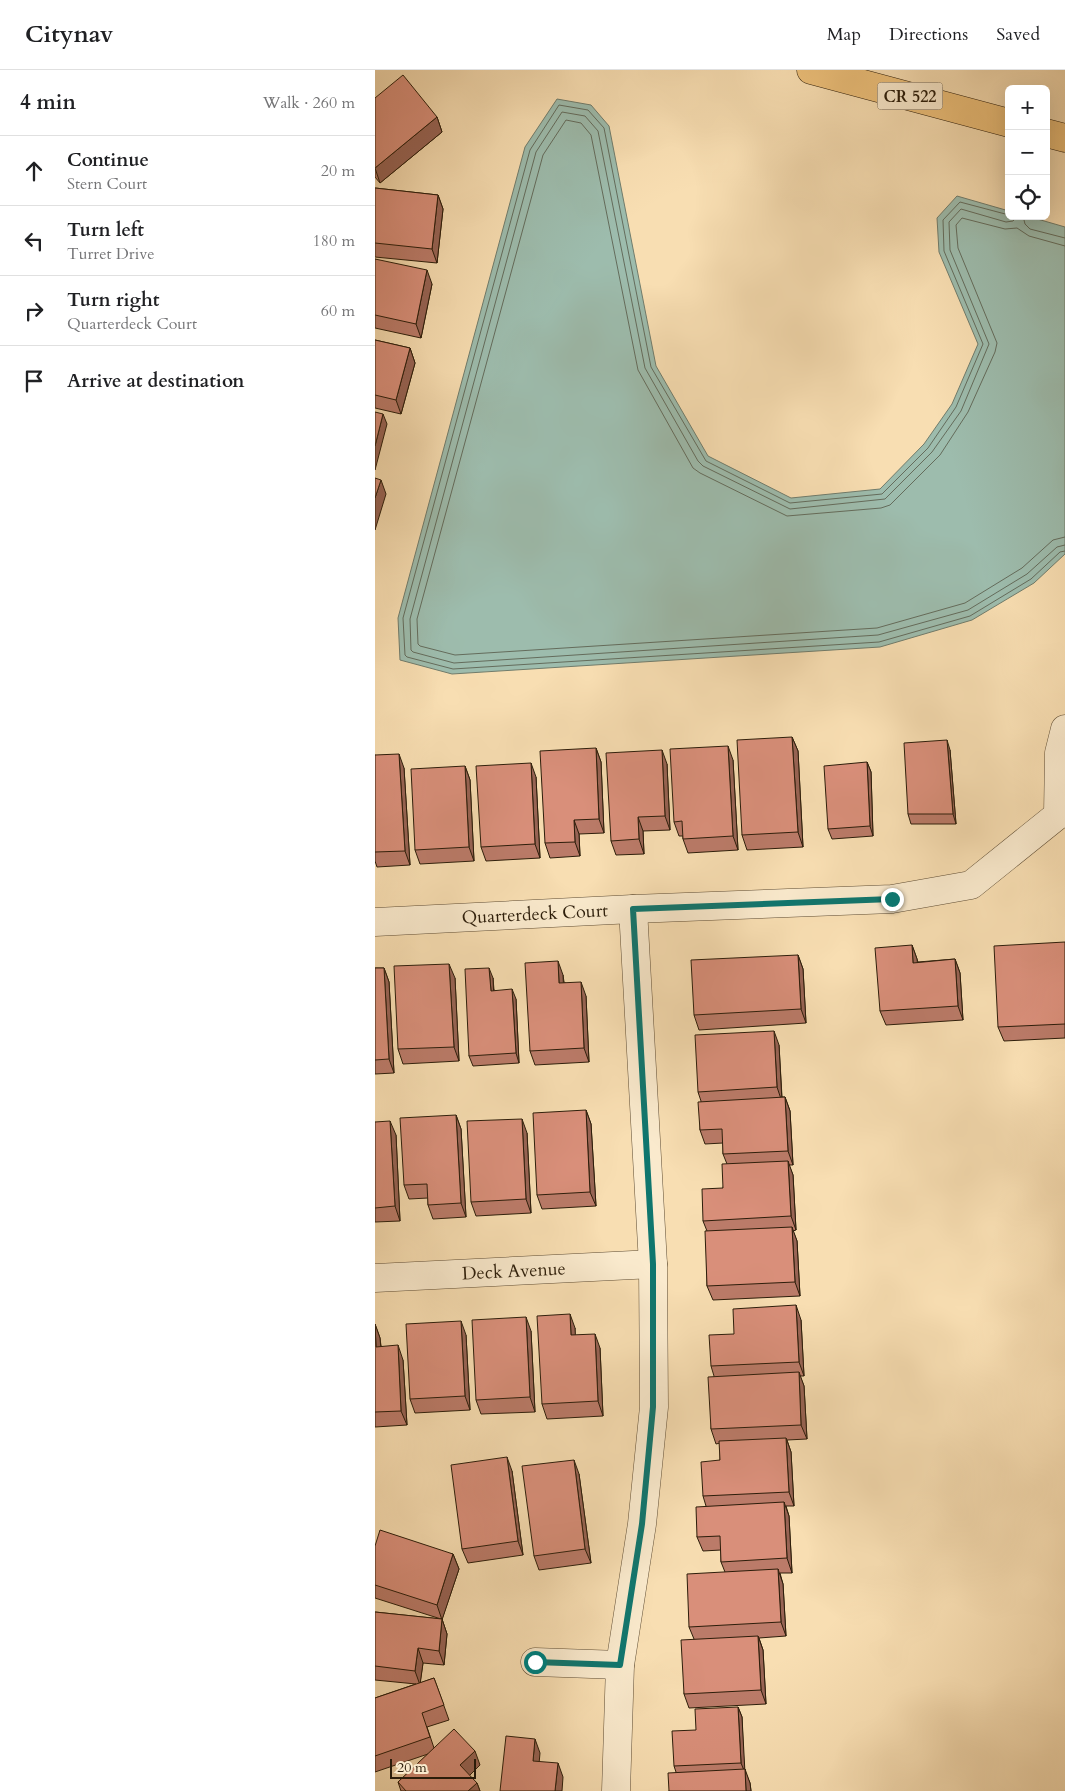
<!DOCTYPE html>
<html lang="en">
<head>
<meta charset="utf-8">
<style>
	:root { --surface:#fff; --page:#f6f6f6; --text:#202124; --muted:#757577; --line:#e0e0e0 }
	body { margin:0; font-family:Cardo,serif; background:var(--page); color:var(--text) }
	.controls { position:absolute; right:15px; top:15px; display:grid; overflow:hidden; border-radius:8px; box-shadow:0 5px 20px #0002 }
	.controls button { width:45px; height:45px; display:grid; place-items:center; padding:0; border:0; border-bottom:1px solid var(--line); background:var(--surface); color:var(--text); font:25px sans-serif }
	.scale { position:absolute; left:15px; bottom:12px; width:86px; box-sizing:border-box; padding-left:5px; border:2px solid #2c1d0a; border-top:0; font-size:14px; line-height:18px; white-space:nowrap; color:#2c1d0a; -webkit-text-stroke:4px #faeacd; paint-order:stroke }
	.stop { position:absolute; width:15px; height:15px; margin:-11px; border:4px solid #0f766e; border-radius:50%; background:#fff }
	.stop.end { background:#0f766e; border-color:#fff; box-shadow:0 1px 5px #0008 }
	.list { margin:0; padding:0; list-style:none }
	h2 { display:flex; justify-content:space-between; align-items:center; height:65px; margin:0; padding:0 20px; font-size:21px }
	h2 small { font-size:16px; font-weight:400; color:var(--muted) }
	.list li { display:grid; grid-template-columns:32px 1fr auto; gap:15px; align-items:center; box-sizing:border-box; height:70px; padding:0 20px; border-top:1px solid var(--line) }
	.list b { display:block; font-size:19px; white-space:nowrap }
	.list p { margin:0; font-size:16px; white-space:nowrap; color:var(--muted) }
	.list em { font-size:16px; font-style:normal; color:var(--muted) }
	.icon { flex:none; width:28px; height:28px; fill:none; stroke:currentColor; stroke-width:2; stroke-linecap:round; stroke-linejoin:round }
	.map { position:relative; flex:none; width:690px; height:1721px; overflow:hidden }
	header { display:flex; align-items:center; gap:30px; box-sizing:border-box; height:70px; padding:0 25px; background:var(--surface); border-bottom:1px solid var(--line) }
	header strong { font-size:24px }
	nav { display:flex; gap:28px; margin-inline-start:auto; font-size:18px }
	main { display:flex }
	aside { flex:1; background:var(--surface) }
	.map>svg:first-child { display:block }
</style>
</head>
<body>
<header>
<strong>Citynav</strong>
<nav><a>Map</a><a>Directions</a><a>Saved</a></nav>
</header>
<main>
<aside>
<h2>4 min<small>Walk · 260 m</small></h2>
<ul class="list">
<li><svg class="icon" aria-label="ahead" viewBox="0 0 24 24"><path d="M12 20V5M6 11l6-6 6 6"/></svg><div><b>Continue</b><p>Stern Court</p></div><em>20 m</em></li>
<li><svg class="icon" aria-label="left" viewBox="0 0 24 24"><path d="M17 20v-9H6M10 6l-5 5 5 5"/></svg><div><b>Turn left</b><p>Turret Drive</p></div><em>180 m</em></li>
<li><svg class="icon" aria-label="right" viewBox="0 0 24 24"><path d="M7 20v-9h11M14 6l5 5-5 5"/></svg><div><b>Turn right</b><p>Quarterdeck Court</p></div><em>60 m</em></li>
<li><svg class="icon" aria-label="arrive" viewBox="0 0 24 24"><path d="M6 21V4h12l-3 4 3 4H6"/></svg><div><b>Arrive at destination</b></div></li>
</ul>
</aside>
<div class="map">
<svg width="690" height="1721" viewBox="0 0 690 1721">
	<rect width="100%" height="100%" fill="#f8deb2"/>
	<filter id="stains"><feTurbulence type="fractalNoise" baseFrequency=".004" numOctaves="4"/><feColorMatrix values="0 0 0 0 .2 0 0 0 0 .09 0 0 0 0 .02 0 0 0 .5 -.17"/></filter>
	<radialGradient id="worn" r=".72"><stop offset=".6" stop-color="#630" stop-opacity="0"/><stop offset="1" stop-color="#630" stop-opacity=".3"/></radialGradient>
	<path fill="#9dbcad" stroke="#707c6c" d="M182,29L216,35L234,56L281,296L333,386L416,428L505,419L549,374L577,334L603,274L564,182L562,148L582,126L634,141V146H652L690,157V484L659,513L597,550L505,577L77,604L25,590L23,548L150,77Z"/>
	<g fill="none" stroke-linecap="round" stroke-linejoin="round">
		<path stroke="#646c5c" stroke-width="1" d="M634,145L585,132L568,150L569,181L608,274L581,337L553,378L507,424L415,433L331,391L276,297L229,58L213,40L184,35L155,80L28,548L30,585L32,587L78,599L504,572L595,546L656,509L685,482L690,481
			M643,146L638,151L631,152L586,139L574,152L575,180L614,274L586,341L557,382L510,429L415,439L328,396L323,391L270,298L223,61L210,46L187,42L161,82L35,549L36,580L38,582L79,593L503,565L593,540L652,504L682,477L690,475
			M648,146L650,154L655,159L690,168
			M690,176L654,166L642,158L630,159L587,148L581,155L583,178L622,273L620,282L593,342L565,385L515,435L506,438L412,446L325,403L318,398L263,300L216,65L206,53L191,50L168,85L42,549L43,574L45,576L80,585L502,558L590,533L647,498L678,470L690,467"/>
		<defs>
			<g id="minor">
				<path d="M683,745L684,683L690,659"/>
				<path id="s1" d="M0,852L258,839L517,829L596,815L683,745L690,736"/>
				<path id="s2" d="M0,1208L278,1194"/>
				<path d="M160,1592L245,1595"/>
				<path d="M241,1721L245,1595L267,1454L279,1337L278,1194L258,839"/>
			</g>
			<path id="primary" d="M436,0L634,53
				M671,63L690,68"/>
		</defs>
		<use href="#minor" stroke="#5f4d34" stroke-width="29"/>
		<use href="#primary" stroke="#2c1d0a" stroke-width="29"/>
		<use href="#minor" stroke="#faeacd" stroke-width="28"/>
		<use href="#primary" stroke="#ecbf79" stroke-width="28"/>
	</g>
	<path fill="#bb7b69" stroke="#2c1d0a" d="M0,28L62,47L67,62L5,113L0,107Z
		M0,118L63,125L68,139L62,193L0,187Z
		M0,189L57,214L46,268L0,258Z
		M0,270L35,278L40,293L26,344L0,338Z
		M417,667L423,681L428,777L372,780L367,765Z
		M221,678L226,692L229,763L204,764L205,786L175,788L170,773Z
		M575,680L581,754H536L533,744Z
		M0,685L29,698L35,795L2,797L0,791Z
		M358,690L363,780L313,783L308,769V766H304L299,752Z
		M492,692L496,702L498,766L457,769L453,759Z
		M292,694L295,760L268,761L269,784L241,785L236,771Z
		M90,696L95,710L99,791L45,794L40,780Z
		M161,707L165,788L111,791L106,777Z
		M690,872V968L629,971L623,957Z
		M537,875L542,889L543,892L580,889L585,903L588,950L511,955L505,941Z
		M423,885L428,899L431,953L324,960L319,945Z
		M0,898H9L14,912L19,1003L0,1004Z
		M188,905L189,912L211,926L214,992L160,995L155,981Z
		M80,908L84,991L28,994L23,979Z
		M118,908L119,920L141,929L144,993L98,996L94,986Z
		M404,975L407,1027H410L415,1041L418,1095H414L418,1105L421,1160L418,1161L422,1171L425,1226L338,1230L332,1216V1161L328,1151L348,1118L352,1094L348,1084V1073L330,1074L325,1060L326,1031L323,1022Z
		M211,1040L216,1054L221,1136L167,1139L162,1125Z
		M81,1045L86,1059L91,1147L58,1149L53,1135V1128L34,1129L29,1115Z
		M0,1052L21,1065L25,1151L0,1152Z
		M152,1063L156,1143L101,1146L96,1132Z
		M426,1250L429,1306H425L429,1316L432,1369L412,1370L416,1382L419,1436H411L414,1446L417,1503H405L408,1514L411,1566L384,1568L388,1580L391,1634L314,1638L309,1624L319,1569L314,1557L350,1502L346,1492V1480L328,1481L322,1467L331,1436L328,1426L345,1390V1373L341,1374L336,1359L339,1306L336,1296L359,1264Z
		M0,1254L5,1268L6,1276L28,1290L32,1355L0,1357Z
		M200,1258V1265L225,1278L228,1346L172,1349L167,1334Z
		M156,1261L160,1342L106,1344L101,1330Z
		M91,1265L95,1340L40,1343L35,1329Z
		M137,1401L148,1485L93,1493L87,1479Z
		M204,1404L216,1493L164,1500L159,1486Z
		M0,1476L78,1484L84,1499L67,1549L72,1564L69,1595L48,1593L45,1613L59,1608L74,1650L52,1657L59,1678L105,1695L94,1705L102,1713L105,1721H26L23,1712L53,1684L0,1702V1628L41,1614L0,1610V1542L66,1549L0,1528Z
		M363,1637L367,1647L369,1699L375,1713L376,1721H294L301,1702L299,1696Z"/>
	<path fill="#986455" stroke="#2c1d0a" d="M62,47L67,62L5,113L0,98Z
		M63,125L68,139L62,193L57,179Z
		M52,200L57,214L46,268L41,254Z
		M35,278L40,293L26,344L21,330Z
		M8,344L12,354L0,400V376Z
		M6,410L11,424L0,460V428Z
		M417,667L423,681L428,777L423,762Z
		M572,670L575,680L581,754L578,744Z
		M353,676L358,690L363,780L358,766Z
		M221,678L226,692L229,763L224,749Z
		M287,680L292,694L295,760L290,746Z
		M24,684L29,698L35,795L30,781Z
		M492,692L496,702L498,766L495,756Z
		M156,693L161,707L165,788L160,774Z
		M90,696L95,710L99,791L94,777Z
		M263,747L268,761L269,784L264,769Z
		M199,750L204,764L205,786L200,772Z
		M537,875L542,889L544,907L538,893Z
		M423,885L428,899L431,953L426,939Z
		M580,889L585,903L588,950L583,936Z
		M183,891L188,905L189,927L184,913Z
		M74,894L80,908L84,991L79,977Z
		M9,898L14,912L19,1003L14,989Z
		M114,898L118,908L119,931L116,921Z
		M206,912L211,926L214,992L209,978Z
		M137,919L141,929L144,993L141,983Z
		M399,961L404,975L407,1032L402,1017Z
		M410,1027L415,1041L418,1095L413,1081Z
		M211,1040L216,1054L221,1136L215,1122Z
		M81,1045L86,1059L91,1147L86,1133Z
		M147,1049L152,1063L156,1143L151,1129Z
		M15,1051L21,1065L25,1151L20,1136Z
		M413,1091L418,1105L421,1160L416,1146Z
		M417,1157L422,1171L425,1226L420,1212Z
		M421,1235L426,1250L429,1306L424,1292Z
		M195,1244L200,1258L201,1279L196,1265Z
		M151,1247L156,1261L160,1342L155,1327Z
		M86,1251L91,1265L95,1340L90,1326Z
		M0,1254L5,1268L7,1291L1,1277Z
		M220,1264L225,1278L228,1346L223,1331Z
		M23,1275L28,1290L32,1355L26,1341Z
		M424,1302L429,1316L432,1369L426,1355Z
		M411,1368L416,1382L419,1436L414,1422Z
		M132,1387L137,1401L148,1485L143,1471Z
		M199,1390L204,1404L216,1493L210,1479Z
		M409,1432L414,1446L417,1503L412,1488Z
		M78,1484L84,1499L67,1550L62,1535Z
		M403,1499L408,1514L411,1566L406,1552Z
		M67,1549L72,1564L69,1595L64,1581Z
		M383,1566L388,1580L391,1634L386,1620Z
		M43,1578L48,1593L45,1615L40,1601Z
		M363,1637L367,1647L370,1703L366,1693Z
		M160,1669L165,1683L163,1705L158,1691Z
		M100,1681L105,1695L90,1710L85,1695Z
		M183,1693L188,1707L187,1721H180Z
		M370,1699L375,1713L376,1721H371Z
		M102,1713L105,1721H93Z"/>
	<path fill="#d98f7a" stroke="#2c1d0a" d="M28,5L62,47L0,98V28Z
		M0,118L63,125L57,179L0,173Z
		M0,189L52,200L41,254L0,245Z
		M0,270L35,278L21,330L0,325Z
		M0,342L8,344L0,376Z
		M0,408L6,410L0,428Z
		M417,667L423,762L367,765L362,670Z
		M572,670L578,744H533L529,673Z
		M353,676L358,766L308,769L307,751L299,752L295,679Z
		M221,678L224,749L199,750L200,772L170,773L165,681Z
		M287,680L290,746L263,747L264,769L236,771L231,683Z
		M24,684L30,781L0,782V685Z
		M492,692L495,756L453,759L449,696Z
		M156,693L160,774L106,777L101,696Z
		M90,696L94,777L40,780L36,699Z
		M690,872V954L623,957L619,876Z
		M537,875L538,893L580,889L583,936L505,941L500,878Z
		M423,885L426,939L319,945L316,890Z
		M183,891L184,913L206,912L209,978L155,981L150,893Z
		M74,894L79,977L23,979L19,896Z
		M0,898H9L14,989L0,990Z
		M114,898L116,921L137,919L141,983L94,986L90,899Z
		M399,961L402,1017L323,1022L320,965Z
		M410,1027L413,1081L348,1084L347,1059L325,1060L323,1032Z
		M211,1040L215,1122L162,1125L158,1043Z
		M81,1045L86,1133L53,1135L52,1114L29,1115L25,1048Z
		M147,1049L151,1129L96,1132L92,1051Z
		M15,1051L20,1136L0,1138V1052Z
		M413,1091L416,1146L328,1151L327,1119L348,1118L347,1094Z
		M417,1157L420,1212L332,1216L330,1161Z
		M421,1235L424,1292L336,1296L334,1265L359,1264L358,1239Z
		M195,1244L196,1265L220,1264L223,1331L167,1334L162,1246Z
		M151,1247L155,1327L101,1330L97,1250Z
		M86,1251L90,1326L35,1329L31,1254Z
		M0,1254L1,1277L23,1275L26,1341L0,1342Z
		M424,1302L426,1355L336,1359L333,1307Z
		M411,1368L414,1422L328,1426L326,1392L345,1390L344,1371Z
		M132,1387L143,1471L87,1479L76,1395Z
		M199,1390L210,1479L159,1486L147,1396Z
		M409,1432L412,1488L346,1492L345,1466L322,1467L321,1437Z
		M5,1460L78,1484L62,1535L0,1515V1476Z
		M403,1499L406,1552L314,1557L312,1504Z
		M0,1542L67,1549L64,1581L43,1578L40,1601L0,1596Z
		M383,1566L386,1620L309,1624L306,1570Z
		M59,1608L69,1635L47,1643L55,1667L0,1686V1628Z
		M363,1637L366,1693L299,1696L297,1661L321,1660L320,1639Z
		M79,1659L100,1681L85,1695L102,1713L93,1721H31L23,1712Z
		M131,1666L160,1669L158,1691L183,1693L180,1721H125Z
		M370,1699L371,1721H294L293,1703Z"/>
	<g fill="none" stroke-linecap="round" stroke-linejoin="round">
		<path stroke="#0f766e" stroke-width="6" d="M160,1592L245,1595L267,1454L278,1337V1194L258,839L517,829"/>
	</g>
	<g text-anchor="middle" stroke-width="4.5" stroke-linejoin="round" paint-order="stroke">
		<rect fill="#faeacd" stroke="#6a5a44" stroke-width="1" x="502.5" y="12.5" width="65" height="27" rx="4"/>
		<g font-size="16" font-weight="bold" fill="#2c1d0a">
			<text x="535" y="32">CR 522</text>
		</g>
		<g font-size="18" fill="#2c1d0a" stroke="#faeacd">
			<text dy="6" stroke="none"><textPath href="#s1" startOffset="160">Quarterdeck Court</textPath></text>
			<text dy="6" stroke="none"><textPath href="#s2" startOffset="139">Deck Avenue</textPath></text>
		</g>
	</g>
	<rect width="100%" height="100%" filter="url(#stains)"/>
	<rect width="100%" height="100%" fill="url(#worn)"/>
</svg>
<div class="controls">
<button>+</button>
<button>−</button>
<button><svg class="icon" aria-label="locate" viewBox="0 0 24 24"><circle cx="12" cy="12" r="6"/><path d="M12 2v4M12 18v4M2 12h4M18 12h4"/></svg></button>
</div>
<div class="scale">20 m</div>
<div class="stop" style="left:160px;top:1592px"></div>
<div class="stop end" style="left:517px;top:829px"></div>
</div>
</main>
</body>
</html>
